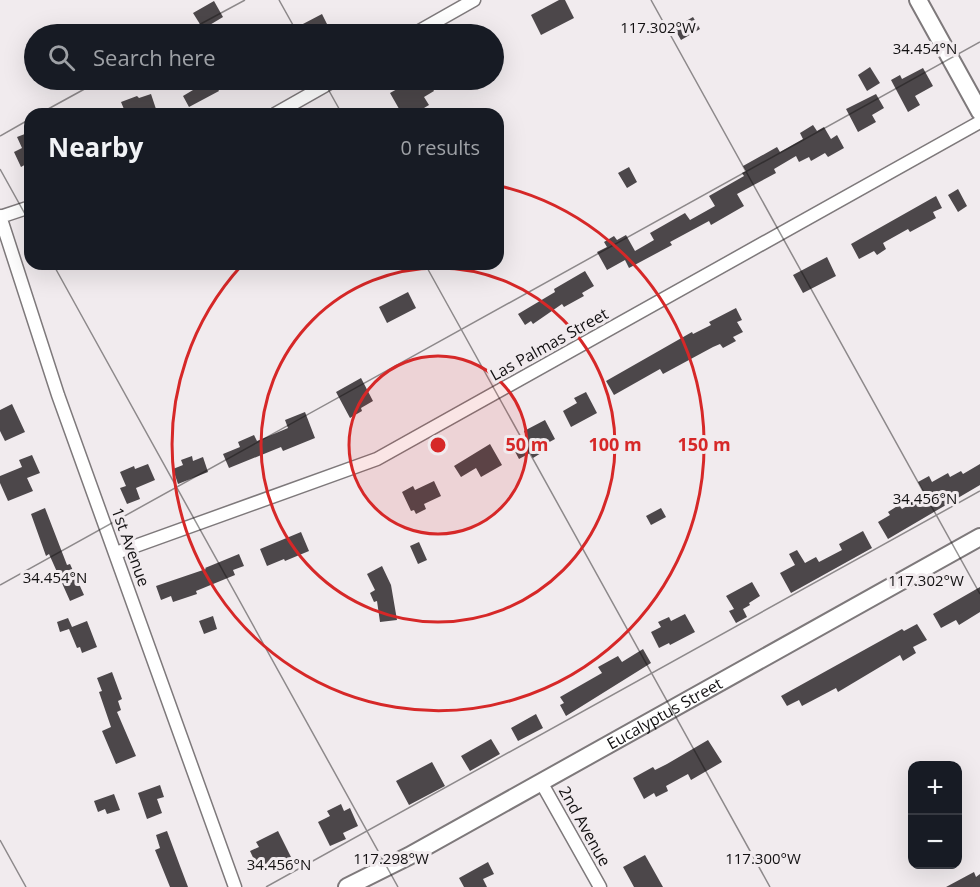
<!DOCTYPE html>
<html lang="en">
<head>
<meta charset="utf-8">
<style>
	:root { --surface:#171b24; --page:#20242c; --text:#f1f3f6; --muted:#9ea1a6; --line:#363941 }
	body { margin:0; font-family:"Open Sans",sans-serif; background:var(--page); color:var(--text) }
	.controls { position:absolute; right:18px; bottom:18px; display:grid; overflow:hidden; border-radius:12px; box-shadow:0 6px 24px #0002 }
	.controls button { width:54px; height:54px; display:grid; place-items:center; padding:0; border:0; border-bottom:2px solid var(--line); background:var(--surface); color:var(--text); font:30px sans-serif }
	.list { margin:0; padding:0; list-style:none }
	h2 { display:flex; justify-content:space-between; align-items:center; height:78px; margin:0; padding:0 24px; font-size:26px }
	h2 small { font-size:20px; font-weight:400; color:var(--muted) }
	.icon { flex:none; width:33px; height:33px; fill:none; stroke:currentColor; stroke-width:2; stroke-linecap:round; stroke-linejoin:round }
	.map { position:relative; flex:none; width:980px; height:887px; overflow:hidden }
	.search { position:absolute; background:var(--surface); box-shadow:0 6px 24px #0002; left:24px; top:24px; width:480px; height:66px; display:flex; align-items:center; gap:15px; box-sizing:border-box; padding:0 21px; border-radius:33px; color:var(--muted); font-size:22px }
	.panel { position:absolute; background:var(--surface); box-shadow:0 6px 24px #0002; left:24px; top:108px; width:480px; height:162px; border-radius:18px }
	.map>svg:first-child { display:block }
</style>
</head>
<body>
<div class="map">
<svg width="980" height="887" viewBox="0 0 980 887">
	<rect width="100%" height="100%" fill="#f1ebee"/>
	<path fill="#4c474a" d="M559,0H565L574,18L541,35L531,15Z
		M214,1L223,17L203,29L193,13Z
		M322,14L328,26L312,34H306L301,25Z
		M693,17L700,29L681,40L674,28Z
		M870,67L880,83L867,91L858,75Z
		M923,68L933,86L915,96L920,105L908,112L891,80L900,75L902,79Z
		M196,80H213L219,91L189,107L183,96L193,90L189,83Z
		M413,80H428L434,91L424,97L429,105L414,114H402L390,93Z
		M151,94L156,109L143,114H126L121,102L137,96L139,98Z
		M876,94L884,108L872,115L876,122L858,132L846,109Z
		M813,125L817,131L824,127L831,139L837,135L844,148L828,157L825,153L811,161L809,157L799,162L796,156L774,169L776,173L737,194L744,206L711,225L709,221L670,242L672,245L629,268L625,260L607,270L597,252L607,247L604,242L614,236L617,240L626,235L635,251L654,240L650,233L685,213L690,220L715,206L709,196L744,176L742,173L746,171L743,166L777,147L780,152L803,139L800,133Z
		M30,132V167L28,163L21,167L14,152L22,148L17,137Z
		M629,167L637,182L627,188L618,173Z
		M958,189L967,206L958,212L948,195Z
		M936,196L942,208L933,212L936,218L910,232L908,229L883,243L886,249L877,255L874,251L859,259L851,244Z
		M827,257L836,276L803,293L793,275Z
		M585,271L594,286L582,293L584,296L564,307L562,304L533,324L531,321L525,325L518,314L555,292L554,289Z
		M408,292L416,308L387,323L379,307Z
		M736,308L742,320L737,322L743,332L733,337L736,341L723,348L720,344L713,347L663,374L660,369L614,395L606,381L692,332L693,334L711,325L709,322Z
		M361,378L373,401L361,408L362,411L350,418L336,392Z
		M586,392L597,413L571,427L563,411L577,403L574,398Z
		M12,404L25,432L5,441L0,431V410Z
		M305,412L315,438L283,451L281,447L229,468L223,454L240,447L238,442L254,435L257,441L288,428L285,420Z
		M545,420L555,439L544,445L546,450L533,458L530,453L519,459L511,444L526,436L524,431Z
		M490,444L502,465L481,477L476,468L461,477L454,466Z
		M32,455L40,473L27,478L33,491L8,501L0,483V476L22,467L19,460Z
		M192,456L193,461L203,457L208,472L178,484L173,469L183,465L181,460Z
		M148,464L155,480L136,488L140,499L127,504L120,488L126,486L120,472L134,466L135,469Z
		M980,464V485L888,539L878,522L890,515L888,512L899,505L902,509L925,495L918,482L929,476L932,482L948,473L950,477L961,471L963,474Z
		M434,481L441,496L424,504L426,509L416,514L414,510L411,511L402,492L413,486L415,490Z
		M45,508L67,565L70,564L84,595L70,601L49,554L46,556L31,514Z
		M661,508L666,517L651,525L646,516Z
		M863,531L872,548L791,593L780,573L795,565L789,554L797,550L805,563L816,557L819,562L842,550L839,544Z
		M301,532L309,551L285,561L284,559L267,566L260,549Z
		M419,542L427,560L418,564L410,546Z
		M239,554L244,566L233,570L235,575L196,591L197,594L173,602L171,596L161,600L156,586L206,569L205,568Z
		M382,566L391,585L397,620L380,622L377,601L374,602L370,593L375,590L367,574Z
		M752,582L760,596L749,603L750,605L743,609L747,617L736,623L729,611L734,609L726,596Z
		M980,587V612L959,625L956,620L941,628L933,614Z
		M685,614L695,632L670,645L669,643L659,648L651,632L661,627L658,622L669,617L671,621Z
		M213,616L217,629L204,634L199,621Z
		M68,618L72,627L87,621L97,647L82,653L80,647L77,648L69,629L60,632L57,622Z
		M917,624L927,640L913,647L916,653L903,661L900,655L838,692L836,688L802,706L799,700L787,706L781,696L902,629L904,631Z
		M643,649L651,663L566,716L560,705L564,703L560,697L602,673L598,667L618,656L622,662Z
		M112,672L122,699L118,701L121,710L117,712L136,756L116,764L102,731L111,727L99,692L102,691L97,678Z
		M536,714L543,728L518,741L511,728Z
		M491,739L500,754L470,771L461,756Z
		M708,740L722,762L691,780L688,774L666,786L668,791L656,797L654,793L644,799L633,778L653,767L655,770L667,764Z
		M432,762L445,786L409,805L396,781Z
		M160,785L164,797L157,799L162,813L147,819L138,793Z
		M114,794L120,810L107,814L105,809L98,812L94,801Z
		M341,804L344,811L350,808L358,826L343,833L346,839L330,846L318,822L330,816L327,811Z
		M167,831L180,866L188,887H170L155,850L160,848L156,835Z
		M278,831L293,861L276,869L273,863L259,870L250,851L259,847L256,842Z
		M645,855L663,887H634L623,867Z
		M488,862L494,874L483,879L487,887H464L459,878Z
		M974,872L976,877L980,874V887H946Z"/>
	<g fill="none" stroke-linecap="round" stroke-linejoin="round">
		<defs>
			<path id="street" d="M414,34L474,0
				M275,114L335,80
				M0,216L58,395L235,887
				M0,217L30,207
				M116,553L377,459L980,122
				M541,782L600,887"/>
			<g id="secondary">
				<path d="M918,0L980,112"/>
				<path id="s1" d="M347,887L409,856L980,537"/>
			</g>
		</defs>
		<use href="#street" stroke="#7e797b" stroke-width="15"/>
		<use href="#secondary" stroke="#7e797b" stroke-width="20"/>
		<use href="#street" stroke="#fff" stroke-width="12"/>
		<use href="#secondary" stroke="#fff" stroke-width="16"/>
	</g>
	<path fill="none" stroke="#131112" stroke-width="1.5" stroke-opacity="0.45" d="M279,0L298,34M651,0L980,594M182,34L245,0M323,80L342,114M39,114L101,80M0,136L30,119M0,169L30,223M53,264L398,887M425,264L770,887M0,585L980,42M0,840L26,887M266,887L980,491"/>
	<circle cx="438" cy="445" r="89" fill="#d62828" fill-opacity=".12"/>
	<g fill="none" stroke="#d62828" stroke-width="3">
		<circle cx="438" cy="445" r="89"/>
		<circle cx="438" cy="445" r="177"/>
		<path d="M500 186A266 266 0 1 1 242 265"/>
	</g>
	<g text-anchor="middle" stroke-width="6" stroke-linejoin="round" paint-order="stroke">
		<g font-size="16" fill="#131112" stroke="#f1ebee">
			<text transform="translate(549 344) rotate(-29)" y="6">Las Palmas Street</text>
			<text transform="translate(131 547) rotate(70)" y="6">1st Avenue</text>
			<text dy="6" stroke="none"><textPath href="#s1" startOffset="362">Eucalyptus Street</textPath></text>
			<text transform="translate(585 826) rotate(61)" y="6">2nd Avenue</text>
		</g>
	</g>
	<g font-size="15" text-anchor="middle" fill="#131112" stroke="#f1ebee" stroke-width="6" stroke-linejoin="round" paint-order="stroke">
		<text x="658" y="33">117.302°W</text>
		<text x="925" y="54">34.454°N</text>
		<text x="925" y="504">34.456°N</text>
		<text x="55" y="583">34.454°N</text>
		<text x="926" y="586">117.302°W</text>
		<text x="391" y="864">117.298°W</text>
		<text x="763" y="864">117.300°W</text>
		<text x="279" y="870">34.456°N</text>
	</g>
	<circle cx="438" cy="445" r="9" fill="#d62828" stroke="#f1ebee" stroke-width="3"/>
	<g font-size="18" text-anchor="middle" font-weight="bold" fill="#d62828" stroke="#f1ebee" stroke-width="6" stroke-linejoin="round" paint-order="stroke">
		<text x="527" y="451">50 m</text>
		<text x="615" y="451">100 m</text>
		<text x="704" y="451">150 m</text>
	</g>
</svg>
<div class="controls">
<button>+</button>
<button>−</button>
</div>
<div class="search"><svg class="icon" aria-label="search" viewBox="0 0 24 24"><circle cx="10" cy="10" r="6"/><path d="M15 15l6 6"/></svg>Search here</div>
<section class="panel">
<h2>Nearby<small>0 results</small></h2>
<ul class="list">
</ul>
</section>
</div>
</body>
</html>
